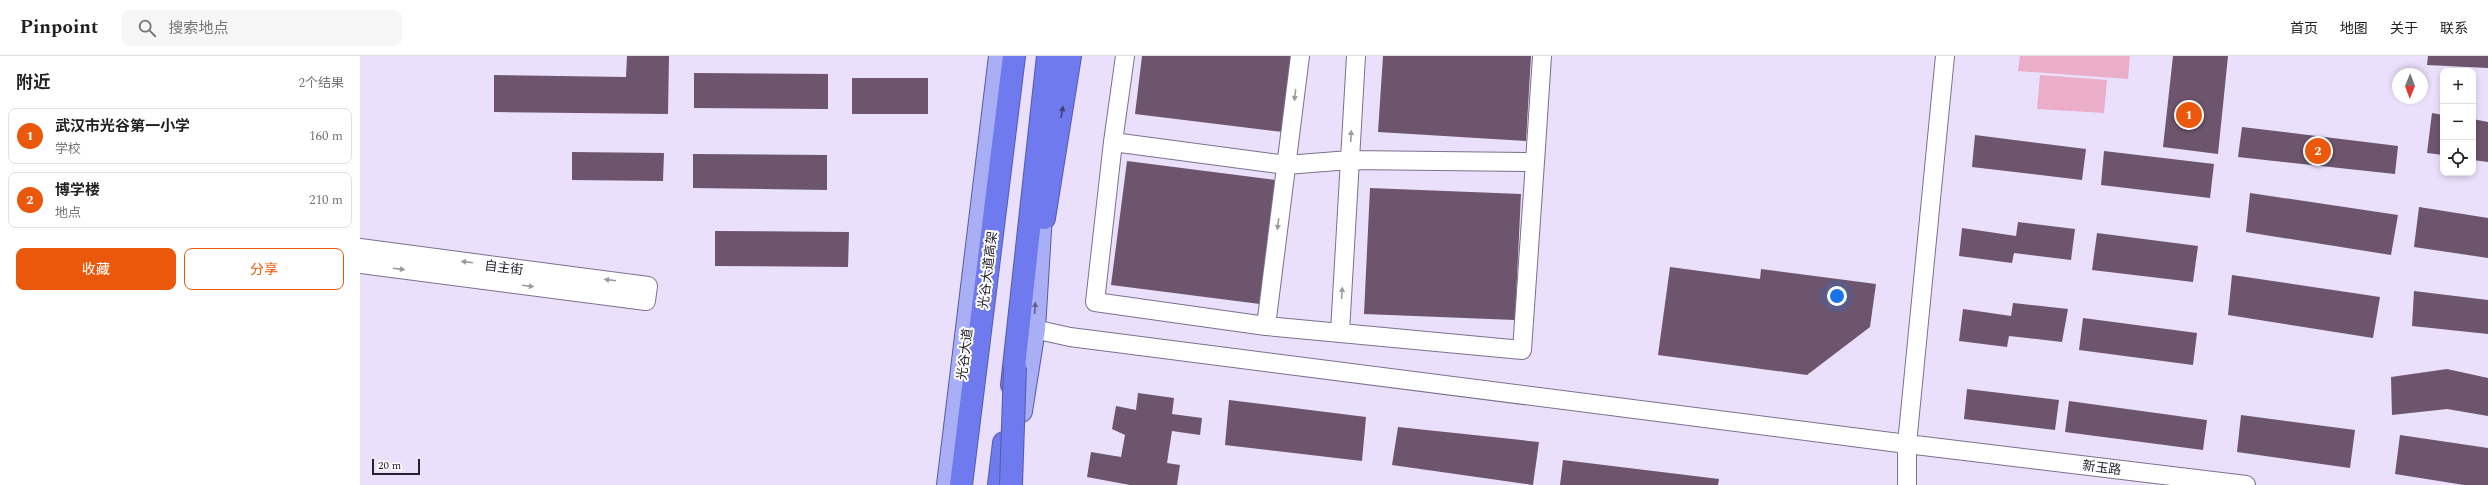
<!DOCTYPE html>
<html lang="zh">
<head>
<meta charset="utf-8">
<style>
	:root { --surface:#fff; --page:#f6f6f6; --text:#222; --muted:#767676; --line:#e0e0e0; --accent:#ea580c }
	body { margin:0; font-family:Spectral,"Noto Sans SC",serif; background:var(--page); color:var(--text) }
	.controls { position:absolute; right:12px; top:12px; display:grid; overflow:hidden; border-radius:8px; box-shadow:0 2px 6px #0003 }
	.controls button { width:36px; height:36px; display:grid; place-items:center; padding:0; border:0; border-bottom:1px solid var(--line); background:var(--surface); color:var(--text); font:20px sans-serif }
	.compass { position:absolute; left:2032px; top:12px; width:36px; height:36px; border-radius:50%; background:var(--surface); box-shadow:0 2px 6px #0003; rotate:181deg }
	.scale { position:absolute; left:12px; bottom:10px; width:48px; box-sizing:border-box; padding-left:4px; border:2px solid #26212d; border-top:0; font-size:11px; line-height:14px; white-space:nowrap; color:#26212d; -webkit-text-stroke:3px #fff; paint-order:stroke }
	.you { position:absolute; left:1477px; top:240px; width:14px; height:14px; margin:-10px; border:3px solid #fff; border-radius:50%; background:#1a73e8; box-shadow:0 0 0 6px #1a73e833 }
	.badge { display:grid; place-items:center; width:26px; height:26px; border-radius:50%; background:var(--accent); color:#fff; font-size:13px; font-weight:700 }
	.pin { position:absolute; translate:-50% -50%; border:2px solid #fff; box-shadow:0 1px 4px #0006 }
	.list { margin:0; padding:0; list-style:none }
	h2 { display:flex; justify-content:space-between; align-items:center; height:52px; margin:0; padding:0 16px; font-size:17px }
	h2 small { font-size:13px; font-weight:400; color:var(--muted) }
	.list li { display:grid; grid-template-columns:26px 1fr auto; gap:12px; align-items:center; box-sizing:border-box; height:56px; margin:0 8px 8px; padding:0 8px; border:1px solid var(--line); border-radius:8px }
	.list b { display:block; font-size:15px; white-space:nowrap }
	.list p { margin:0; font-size:13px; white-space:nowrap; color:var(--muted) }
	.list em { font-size:13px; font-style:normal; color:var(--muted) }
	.actions { display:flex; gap:8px; padding:12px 16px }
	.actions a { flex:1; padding:9px 0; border:1px solid var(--accent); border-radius:8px; text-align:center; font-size:14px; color:var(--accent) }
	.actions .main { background:var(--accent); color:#fff }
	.icon { flex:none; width:22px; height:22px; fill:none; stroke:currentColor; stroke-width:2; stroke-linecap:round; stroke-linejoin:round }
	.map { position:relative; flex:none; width:2128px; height:429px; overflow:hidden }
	header { display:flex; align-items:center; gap:24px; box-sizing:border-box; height:56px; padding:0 20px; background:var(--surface); border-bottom:1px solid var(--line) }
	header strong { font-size:19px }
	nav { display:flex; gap:22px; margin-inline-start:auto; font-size:14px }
	.search { width:280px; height:36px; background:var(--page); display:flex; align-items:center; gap:10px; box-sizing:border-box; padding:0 14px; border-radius:8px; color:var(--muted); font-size:15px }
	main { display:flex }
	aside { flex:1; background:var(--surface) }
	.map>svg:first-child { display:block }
</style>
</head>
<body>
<header>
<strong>Pinpoint</strong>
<div class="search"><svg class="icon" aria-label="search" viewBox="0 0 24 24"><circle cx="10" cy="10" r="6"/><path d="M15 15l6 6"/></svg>搜索地点</div>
<nav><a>首页</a><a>地图</a><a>关于</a><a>联系</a></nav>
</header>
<main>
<aside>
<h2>附近<small>2个结果</small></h2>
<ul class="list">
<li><span class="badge">1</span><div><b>武汉市光谷第一小学</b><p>学校</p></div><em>160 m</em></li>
<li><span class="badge">2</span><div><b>博学楼</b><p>地点</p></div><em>210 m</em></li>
</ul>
<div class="actions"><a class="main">收藏</a><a>分享</a></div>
</aside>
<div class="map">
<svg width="2128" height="429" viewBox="0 0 2128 429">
	<rect width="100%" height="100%" fill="#eae0fb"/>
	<path fill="#eaaec8" d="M1660,0H1770L1768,23L1658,15Z
		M1680,19L1747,24L1744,57L1677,53Z"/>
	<path fill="#6d556d" d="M267,0H309L308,58L134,56V19L266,21Z
		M782,0H932L923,76L775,58Z
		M1023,0H1171L1166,85L1018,76Z
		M1813,0H1868L1858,98L1803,91Z
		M2068,0H2128V12L2067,9Z
		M334,17L468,18V53L334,52Z
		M492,22H568V58H492Z
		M2072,57L2083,59V99L2067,97Z
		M2113,63L2128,66V106L2113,104Z
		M1882,71L2038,90L2035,118L1878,101Z
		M1615,79L1726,93L1722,124L1612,111Z
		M1744,95L1854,108L1850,142L1741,129Z
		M212,96L304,97L303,125L212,124Z
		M333,98L467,99V134L333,132Z
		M767,105L915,124L900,248L751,229Z
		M1010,132L1161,138L1155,264L1004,258Z
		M1890,137L2038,159L2031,199L1886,176Z
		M2059,151L2128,162V202L2054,191Z
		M1658,166L1715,173L1711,204L1654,197L1652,207L1599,200L1602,172L1656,180Z
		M355,175L489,176L488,211L355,210Z
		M1737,177L1838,190L1833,226L1732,214Z
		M1310,211L1400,223L1401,213L1516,228L1510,271L1447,319L1298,299Z
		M1872,219L2020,241L2013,282L1868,259Z
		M2054,235L2128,244V278L2052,270Z
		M1653,247L1708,253L1702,286L1649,280L1647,291L1599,285L1603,253L1651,260Z
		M1723,262L1837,277L1833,309L1719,294Z
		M2087,313L2128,322V360L2087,353L2032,359L2031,321Z
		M1607,333L1699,344L1695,374L1604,363Z
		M778,337L814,342L812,358L842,362L840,379L812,375L807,407L820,409L817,429H770L727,421L731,396L761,401L765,379L752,373L756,350L776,354Z
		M869,344L1006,361L1002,405L865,389Z
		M1709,345L1847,364L1843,394L1705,376Z
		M1881,359L1995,374L1990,412L1877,396Z
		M1038,371L1179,386L1173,429L1032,409Z
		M2040,379L2128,392V429H2104L2035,418Z
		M1203,404L1359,423L1358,429H1200Z"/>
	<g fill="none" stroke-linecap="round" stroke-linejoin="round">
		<defs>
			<path id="minor" d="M753,86L926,109L990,104L1175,106L1162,294L906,270L735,246Z
				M753,86L765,0
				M1175,106L1182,0
				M0,192L288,230L286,245L0,208
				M906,270L940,0
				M674,273L710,281L1547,388L1886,429
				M980,276L996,0
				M1547,429V388L1585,0"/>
			<path id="major" d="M661,355L674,273L682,142
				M588,429L640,0"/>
			<path id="highway" d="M684,162L710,0
				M652,329L688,0
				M601,429L654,0
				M639,429L644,387"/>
		</defs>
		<use href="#minor" stroke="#7b708e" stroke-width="20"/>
		<use href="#major" stroke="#565bab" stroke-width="24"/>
		<use href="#highway" stroke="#565bab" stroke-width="24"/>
		<use href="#minor" stroke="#fff" stroke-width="18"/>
		<use href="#major" stroke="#a9aff5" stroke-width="22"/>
		<use href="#highway" stroke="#707aef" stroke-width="22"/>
		<defs>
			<path id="highway-bridge" d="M651,429L655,311"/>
		</defs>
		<use href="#highway-bridge" stroke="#565bab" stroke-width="24" stroke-linecap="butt"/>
		<use href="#highway-bridge" stroke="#707aef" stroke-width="22"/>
	</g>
	<defs><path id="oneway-solid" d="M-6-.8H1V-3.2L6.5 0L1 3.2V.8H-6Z"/></defs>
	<g fill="#9d9ba0">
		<use href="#oneway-solid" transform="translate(935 39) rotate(97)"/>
		<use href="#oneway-solid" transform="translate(991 80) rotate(-87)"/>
		<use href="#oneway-solid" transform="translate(918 168) rotate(97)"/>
		<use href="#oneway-solid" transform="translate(107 206) rotate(-173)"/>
		<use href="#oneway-solid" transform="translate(39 213) rotate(7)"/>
		<use href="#oneway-solid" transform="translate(250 224) rotate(-173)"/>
		<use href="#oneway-solid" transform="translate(168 230) rotate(7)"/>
		<use href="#oneway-solid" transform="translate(982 237) rotate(-87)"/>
	</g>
	<use fill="#404071" href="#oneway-solid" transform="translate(702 56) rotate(-80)"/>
	<use fill="#616187" href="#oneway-solid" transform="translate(675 252) rotate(-86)"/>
	<g text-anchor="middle" stroke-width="4" stroke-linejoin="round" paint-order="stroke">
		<g font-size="13" fill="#26212d" stroke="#fff">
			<text transform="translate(144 211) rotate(7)" y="5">自主街</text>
			<text transform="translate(627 214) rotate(-83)" y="5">光谷大道高架</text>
			<text transform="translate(604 298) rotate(-83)" y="5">光谷大道</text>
			<text transform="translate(1742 411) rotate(7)" y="5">新玉路</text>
		</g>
	</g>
</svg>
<div class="controls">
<button>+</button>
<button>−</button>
<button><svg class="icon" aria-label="locate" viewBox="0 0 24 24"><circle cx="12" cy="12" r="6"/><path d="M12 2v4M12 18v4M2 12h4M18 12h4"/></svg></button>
</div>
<svg class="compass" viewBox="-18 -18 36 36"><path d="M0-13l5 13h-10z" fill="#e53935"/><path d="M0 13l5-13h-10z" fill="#767676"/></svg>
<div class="scale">20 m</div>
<div class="you"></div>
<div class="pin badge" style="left:1829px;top:59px">1</div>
<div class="pin badge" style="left:1958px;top:95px">2</div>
</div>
</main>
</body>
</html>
